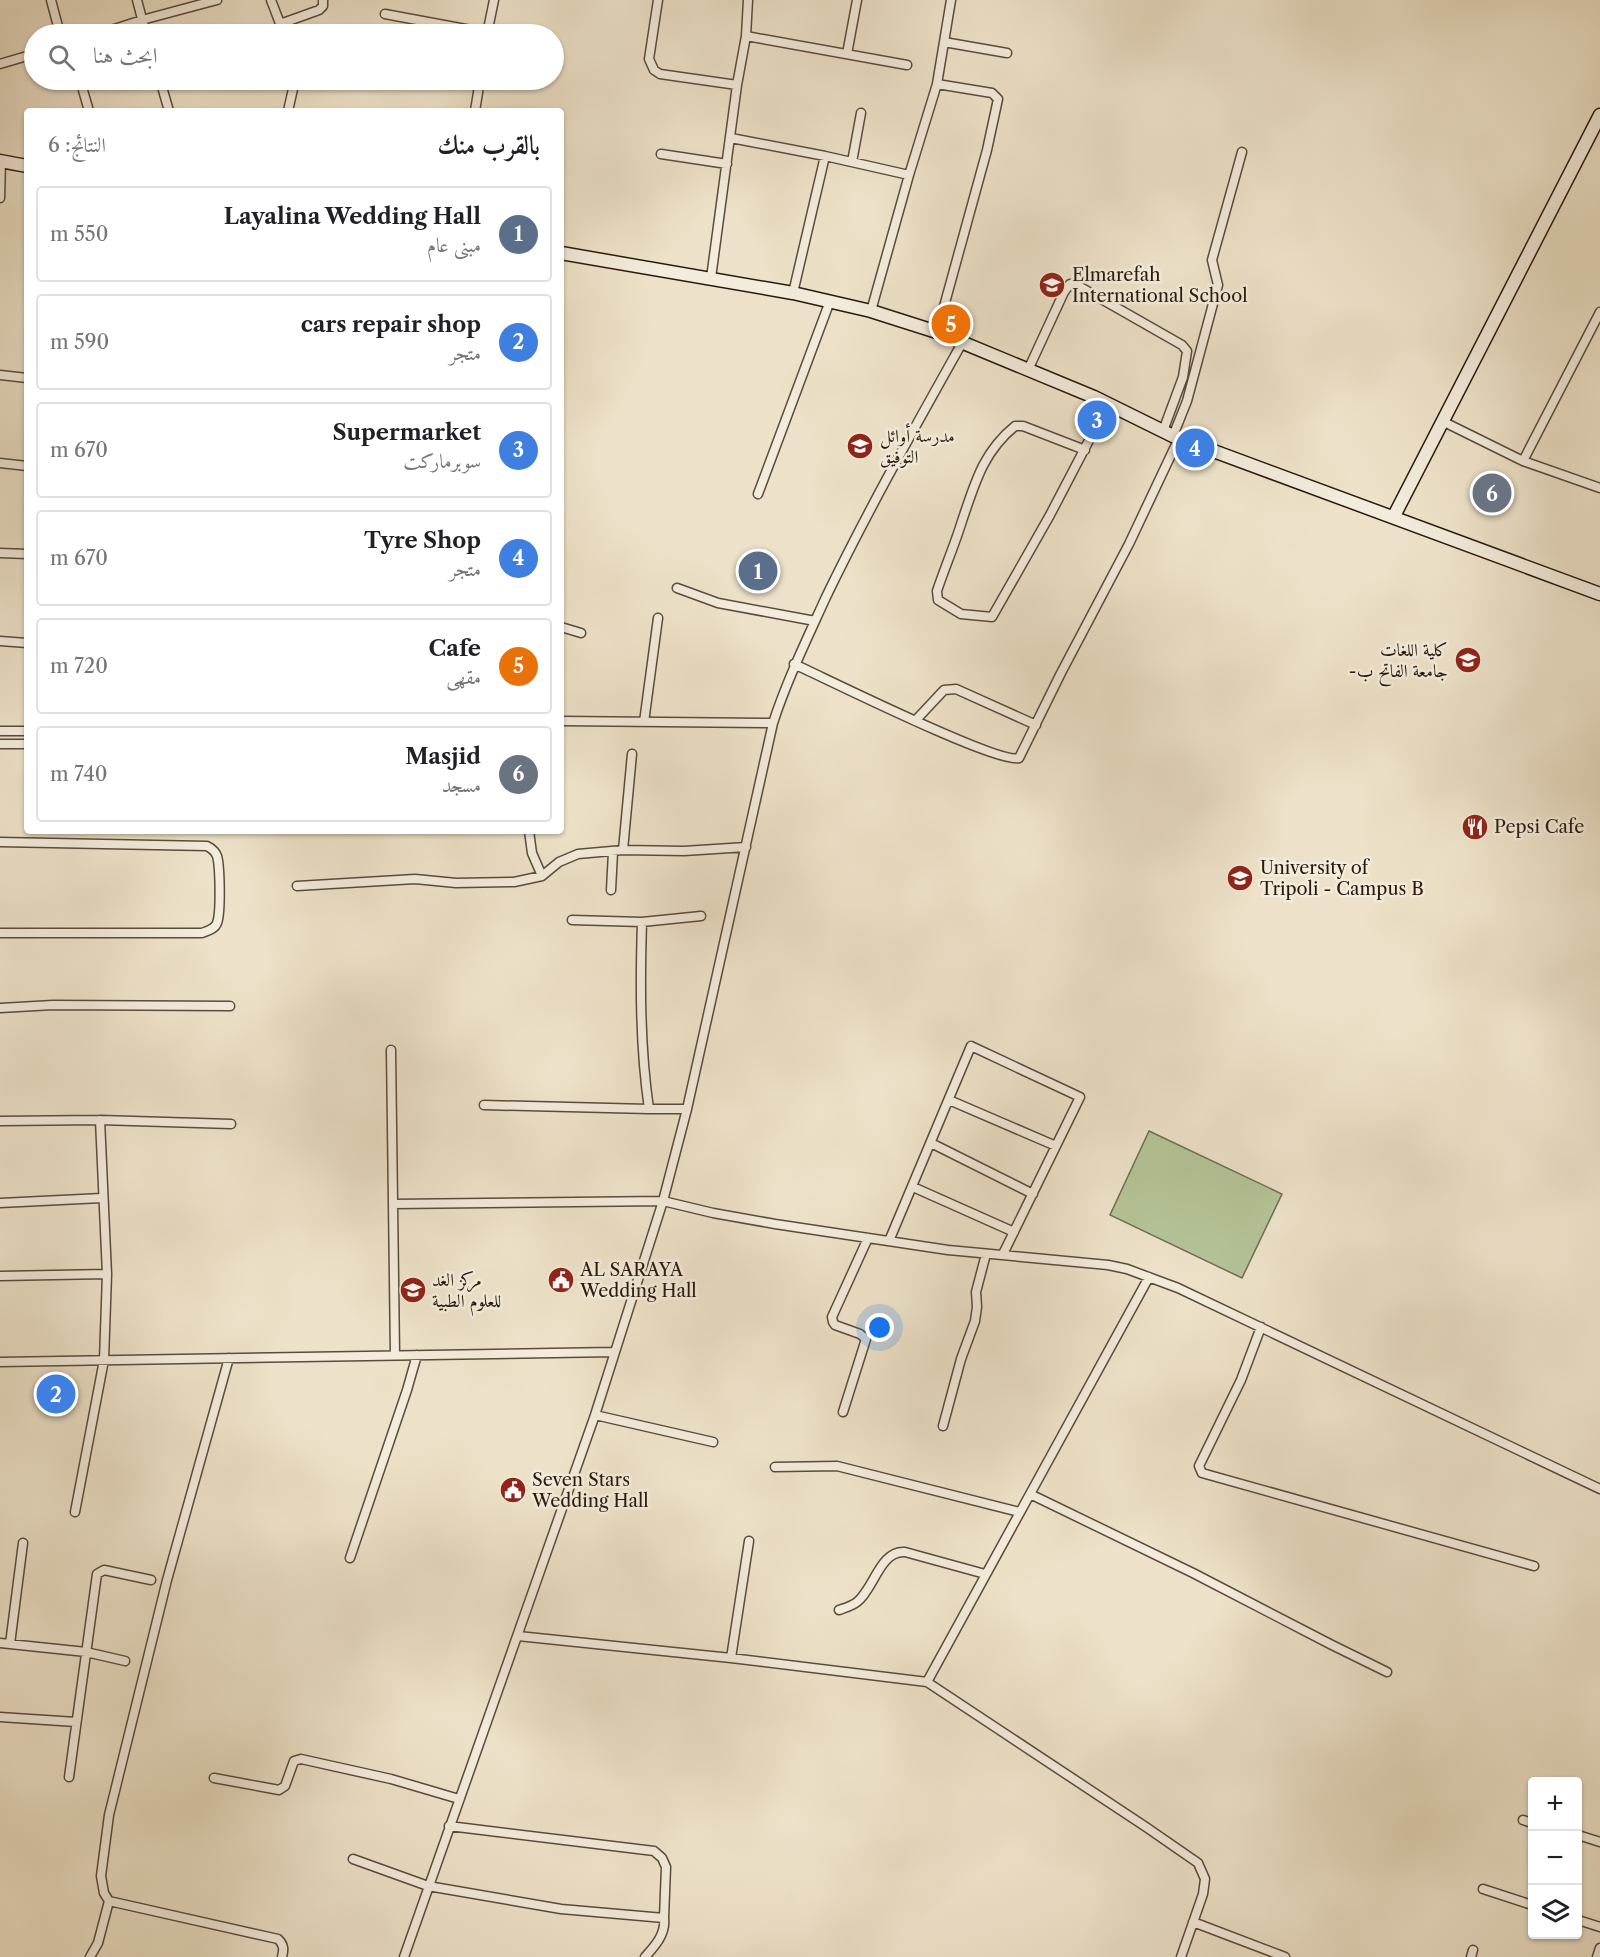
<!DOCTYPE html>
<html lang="ar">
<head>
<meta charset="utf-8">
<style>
	:root { --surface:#fff; --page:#f6f6f6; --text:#202124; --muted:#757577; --line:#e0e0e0; --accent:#db2777 }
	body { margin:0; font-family:"Libre Caslon Text",Amiri,serif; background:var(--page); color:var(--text); direction:rtl }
	.controls { position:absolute; right:18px; bottom:18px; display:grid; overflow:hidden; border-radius:6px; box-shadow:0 2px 4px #0004 }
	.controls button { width:54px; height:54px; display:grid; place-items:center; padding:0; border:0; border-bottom:2px solid var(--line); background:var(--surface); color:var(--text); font:30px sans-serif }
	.you { position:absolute; left:880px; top:1328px; width:21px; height:21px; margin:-15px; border:4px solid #fff; border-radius:50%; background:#1a73e8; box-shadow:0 0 0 9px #1a73e833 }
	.badge { display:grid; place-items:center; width:39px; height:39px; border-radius:50%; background:var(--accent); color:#fff; font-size:20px; font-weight:700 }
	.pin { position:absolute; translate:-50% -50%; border:3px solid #fff; box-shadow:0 2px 6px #0006 }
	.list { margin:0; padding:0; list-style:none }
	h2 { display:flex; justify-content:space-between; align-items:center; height:78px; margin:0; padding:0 24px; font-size:26px }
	h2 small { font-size:20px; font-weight:400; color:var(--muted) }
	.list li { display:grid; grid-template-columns:39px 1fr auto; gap:18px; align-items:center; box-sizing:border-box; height:96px; margin:0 12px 12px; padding:0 12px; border:2px solid var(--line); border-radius:6px }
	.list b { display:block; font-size:22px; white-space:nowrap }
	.list p { margin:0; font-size:20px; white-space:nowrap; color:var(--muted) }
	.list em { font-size:20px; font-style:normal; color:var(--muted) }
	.icon { flex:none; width:33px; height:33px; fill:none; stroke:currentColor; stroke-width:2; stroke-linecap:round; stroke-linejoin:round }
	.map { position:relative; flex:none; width:1600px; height:1957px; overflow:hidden; direction:ltr }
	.search { position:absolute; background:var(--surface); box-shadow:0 2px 4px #0004; left:24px; top:24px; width:540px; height:66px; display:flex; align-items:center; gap:15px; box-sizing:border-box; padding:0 21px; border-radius:33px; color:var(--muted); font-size:22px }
	.panel { position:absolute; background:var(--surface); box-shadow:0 2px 4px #0004; left:24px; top:108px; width:540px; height:726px; border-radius:6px; direction:rtl }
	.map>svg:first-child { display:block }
</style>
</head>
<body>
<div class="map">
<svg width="1600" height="1957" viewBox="0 0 1600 1957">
	<rect width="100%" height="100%" fill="#ede2c9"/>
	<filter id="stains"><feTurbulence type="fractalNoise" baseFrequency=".00333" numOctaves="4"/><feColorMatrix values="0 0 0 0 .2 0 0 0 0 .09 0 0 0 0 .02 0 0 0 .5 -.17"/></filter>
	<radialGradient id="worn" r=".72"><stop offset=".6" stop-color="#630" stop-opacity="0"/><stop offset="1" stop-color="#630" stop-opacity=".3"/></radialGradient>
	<path fill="#b5c499" stroke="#6f6e53" stroke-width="1.5" d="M1149,1131L1282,1194L1242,1278L1110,1215Z"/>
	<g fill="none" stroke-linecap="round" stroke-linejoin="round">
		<defs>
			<path id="street" d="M51,0L60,34
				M137,0L146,34
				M271,0L284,34
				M658,0L649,59L654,70L660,74L737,85
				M385,14L487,33
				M280,24L319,10L323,6V0
				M99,34L142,20L217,0
				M487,34L494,0
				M746,36L907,65
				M944,42L1007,53
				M847,54L857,0
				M0,64L34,54
				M80,80L89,111
				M160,80L169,111
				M937,84L992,93L998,99L987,150L937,332
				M288,111L295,80
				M475,111L480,80
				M731,138L825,156L909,175
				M661,154L727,164
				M852,162L861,113
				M0,198L1,161
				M711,278L737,85L746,36L748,0
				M793,293L825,156
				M871,311L909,175L937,84L951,0
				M1028,370L1064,292L1070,284H1075L1182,345L1187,351L1183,377L1163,431
				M0,375L27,378
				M1442,421L1523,461L1600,488
				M1173,436L1187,401L1218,285L1212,260L1242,152
				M1085,450L1023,426H1015C983,452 975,483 962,521C955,544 945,567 937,591L938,600L961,614L992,617L1050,515L1108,404
				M1523,461L1600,312
				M0,463L27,466
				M758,494L830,301
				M0,553L27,554
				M677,588L718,603L815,621
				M561,627L581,633
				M0,641L27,643
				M794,664C825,678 999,765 1019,758L1061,673L1129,544L1179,438
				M561,721L773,723
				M915,721L944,690L956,689L1036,725
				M644,722L658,618
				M0,731H27
				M0,744H27
				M529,831L532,853L542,876
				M0,842L207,846C211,848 215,851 217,856C220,866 221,913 217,923C215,929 207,931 202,933H0
				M623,850L632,754
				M297,886L415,879L456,883L514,882L542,876L559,862L578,854L623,850L684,851L746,847
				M611,890L613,852
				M572,920L642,922L701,916
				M642,922C640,985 640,1047 649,1109
				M0,1008L53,1005L230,1006
				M391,1050L395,1355
				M949,1100L1056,1146
				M484,1105L649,1109H687
				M0,1121L100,1120L231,1124
				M931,1143L1033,1194
				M913,1187L1014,1232
				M0,1203L102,1198
				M393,1204L663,1201L713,1213L775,1224L948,1250L1108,1265L1127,1269L1178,1288L1600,1489
				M889,1241L971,1046L1080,1097L1003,1254
				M0,1276L107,1274
				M1261,1327L1241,1380L1199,1466L1202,1473L1534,1566
				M0,1362L614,1352
				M843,1412L866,1339L860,1334L835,1325L833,1322L832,1317L868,1238
				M595,1415L713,1442
				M943,1426L961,1359L975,1321L977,1307L976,1292L986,1254
				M775,1467L837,1466L1019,1512
				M1030,1494L1193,1573L1332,1645L1387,1672
				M75,1512L104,1360L107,1274L100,1120
				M350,1558L407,1390L417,1355
				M839,1610C845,1608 852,1606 857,1602C874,1589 880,1550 905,1552L985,1574
				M518,1636L731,1658L927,1682L1146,1827L1198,1863L1205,1879L1203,1894L1181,1957
				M0,1643L86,1652L125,1661
				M10,1644L23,1543
				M731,1658L749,1541
				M927,1682L1149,1277
				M0,1717L76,1722
				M69,1777L97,1574L104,1570L151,1580
				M214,1778L279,1790L285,1786L294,1761L301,1759L391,1779L459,1799
				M1523,1820L1532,1823
				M449,1826L654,1851L662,1858L666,1867L664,1918
				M1578,1835L1600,1842
				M353,1859L428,1886L561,1909L664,1918C666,1934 655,1946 645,1957
				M1483,1889L1532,1905
				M109,1901L278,1939C284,1945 284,1949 282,1957
				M1578,1920L1600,1927
				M1193,1922L1285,1957
				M90,1957L98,1943L109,1901L104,1893L101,1876L109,1815L167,1580L229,1358
				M404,1957L595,1415L663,1201L687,1109L773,723C787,680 807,639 826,597C868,510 915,427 962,343
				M1471,1957L1473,1950
				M1597,1957L1600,1948"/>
			<path id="secondary" d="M0,161L27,166
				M561,253L793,293L871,311L937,332L1094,397L1173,436L1600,594
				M1394,516L1600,115"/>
		</defs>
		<use href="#street" stroke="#5a4b3c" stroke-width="11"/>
		<use href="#secondary" stroke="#29190d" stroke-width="15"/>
		<use href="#street" stroke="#f3ecdc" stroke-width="8"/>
		<use href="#secondary" stroke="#f3ecdc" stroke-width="12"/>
	</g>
	<defs>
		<symbol id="school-disc" viewBox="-11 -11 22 22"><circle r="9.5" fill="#8f2418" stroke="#f3ecdc"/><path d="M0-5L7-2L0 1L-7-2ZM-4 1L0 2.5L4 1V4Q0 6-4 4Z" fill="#fff"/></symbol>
		<symbol id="university-disc" viewBox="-11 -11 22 22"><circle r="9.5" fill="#8f2418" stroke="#f3ecdc"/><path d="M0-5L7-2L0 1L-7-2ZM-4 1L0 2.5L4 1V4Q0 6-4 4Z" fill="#fff"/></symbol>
		<symbol id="restaurant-disc" viewBox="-11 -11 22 22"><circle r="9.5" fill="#8f2418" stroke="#f3ecdc"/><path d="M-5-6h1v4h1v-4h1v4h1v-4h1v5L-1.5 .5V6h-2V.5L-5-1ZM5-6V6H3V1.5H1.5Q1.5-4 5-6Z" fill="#fff"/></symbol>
		<symbol id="civic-disc" viewBox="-11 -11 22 22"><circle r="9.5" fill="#8f2418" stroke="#f3ecdc"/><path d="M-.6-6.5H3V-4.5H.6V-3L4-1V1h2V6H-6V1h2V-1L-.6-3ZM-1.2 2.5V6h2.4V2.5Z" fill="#fff"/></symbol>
	</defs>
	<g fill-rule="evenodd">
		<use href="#school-disc" x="1037" y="270" width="30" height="30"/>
		<use href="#school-disc" x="845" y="431" width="30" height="30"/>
		<use href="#university-disc" x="1453" y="645" width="30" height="30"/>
		<use href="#restaurant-disc" x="1460" y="812" width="30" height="30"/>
		<use href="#university-disc" x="1225" y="863" width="30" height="30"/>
		<use href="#civic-disc" x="546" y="1265" width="30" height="30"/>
		<use href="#school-disc" x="398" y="1275" width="30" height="30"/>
		<use href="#civic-disc" x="498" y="1475" width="30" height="30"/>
	</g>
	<g text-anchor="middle" stroke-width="5" stroke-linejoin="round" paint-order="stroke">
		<g font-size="18" fill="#29190d" stroke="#f3ecdc" text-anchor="start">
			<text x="1072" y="281">Elmarefah<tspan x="1072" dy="21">International School</tspan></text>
			<text x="880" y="442">مدرسة أوائل<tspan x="880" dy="21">التوفيق</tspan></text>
			<text x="1448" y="656" text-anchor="end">كلية اللغات<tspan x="1448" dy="21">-جامعة الفاتح ب</tspan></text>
			<text x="1494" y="833">Pepsi Cafe</text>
			<text x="1260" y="874">University of<tspan x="1260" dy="21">Tripoli - Campus B</tspan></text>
			<text x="580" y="1276">AL SARAYA<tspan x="580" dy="21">Wedding Hall</tspan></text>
			<text x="432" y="1286">مركز الغد<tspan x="432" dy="21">للعلوم الطبية</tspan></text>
			<text x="532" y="1486">Seven Stars<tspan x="532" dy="21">Wedding Hall</tspan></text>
		</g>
	</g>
	<rect width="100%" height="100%" filter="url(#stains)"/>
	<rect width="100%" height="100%" fill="url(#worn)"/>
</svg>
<div class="controls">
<button>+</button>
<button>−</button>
<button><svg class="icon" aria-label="layers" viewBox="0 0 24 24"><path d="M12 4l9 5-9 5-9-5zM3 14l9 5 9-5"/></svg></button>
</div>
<div class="you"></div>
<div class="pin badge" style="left:758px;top:571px;background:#5c6f8a">1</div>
<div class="pin badge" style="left:56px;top:1394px;background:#3f7fe0">2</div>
<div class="pin badge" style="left:1097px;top:420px;background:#3f7fe0">3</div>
<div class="pin badge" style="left:1195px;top:448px;background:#3f7fe0">4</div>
<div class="pin badge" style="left:951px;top:324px;background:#e8710a">5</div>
<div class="pin badge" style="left:1492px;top:493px;background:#6b7280">6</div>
<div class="search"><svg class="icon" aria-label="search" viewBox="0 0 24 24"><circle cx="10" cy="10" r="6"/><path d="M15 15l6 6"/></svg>ابحث هنا</div>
<section class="panel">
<h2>بالقرب منك<small>النتائج: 6</small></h2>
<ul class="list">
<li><span class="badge" style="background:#5c6f8a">1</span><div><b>Layalina Wedding Hall</b><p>مبنى عام</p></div><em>550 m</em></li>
<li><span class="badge" style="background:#3f7fe0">2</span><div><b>cars repair shop</b><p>متجر</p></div><em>590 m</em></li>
<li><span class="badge" style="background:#3f7fe0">3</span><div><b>Supermarket</b><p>سوبرماركت</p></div><em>670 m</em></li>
<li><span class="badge" style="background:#3f7fe0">4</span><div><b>Tyre Shop</b><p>متجر</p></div><em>670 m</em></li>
<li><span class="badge" style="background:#e8710a">5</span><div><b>Cafe</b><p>مقهى</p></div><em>720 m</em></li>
<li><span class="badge" style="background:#6b7280">6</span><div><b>Masjid</b><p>مسجد</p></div><em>740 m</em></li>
</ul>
</section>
</div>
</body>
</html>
